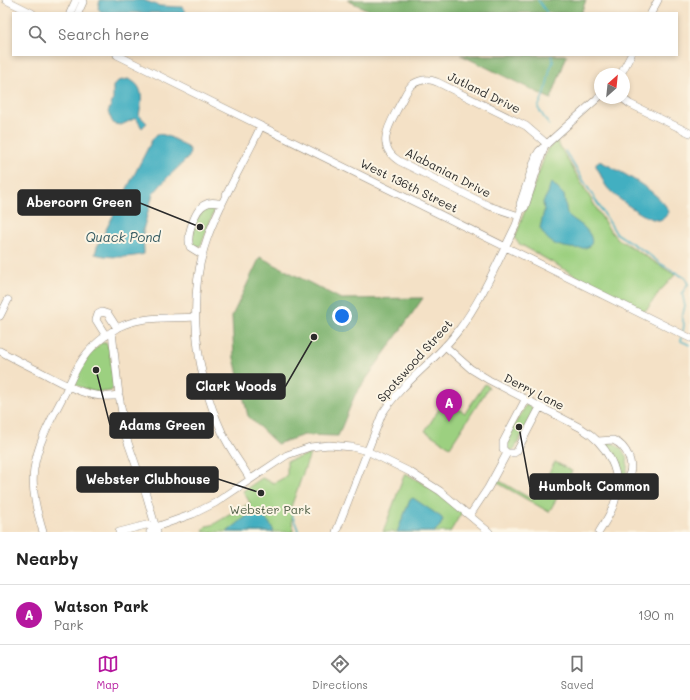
<!DOCTYPE html>
<html lang="en">
<head>
<meta charset="utf-8">
<style>
	:root { --surface:#fff; --page:#f2f2f2; --text:#222; --muted:#767676; --line:#e0e0e0; --accent:#b5179e }
	body { margin:0; font-family:Mali,sans-serif; background:var(--page); color:var(--text) }
	.compass { position:absolute; left:594px; top:68px; width:36px; height:36px; border-radius:50%; background:var(--surface); box-shadow:0 2px 6px #0003; rotate:27deg }
	.you { position:absolute; left:342px; top:316px; width:14px; height:14px; margin:-10px; border:3px solid #fff; border-radius:50%; background:#1a73e8; box-shadow:0 0 0 6px #1a73e833 }
	.badge { display:grid; place-items:center; width:26px; height:26px; border-radius:50%; background:var(--accent); color:#fff; font-size:13px; font-weight:700 }
	.pin { position:absolute; translate:-50% -33px; filter:drop-shadow(0 1px 2px #0008) }
	.pin::after { content:''; position:absolute; top:21px; width:14px; height:12px; background:inherit; clip-path:polygon(0 0,100% 0,50% 100%) }
	.list { margin:0; padding:0; list-style:none }
	h2 { display:flex; justify-content:space-between; align-items:center; height:52px; margin:0; padding:0 16px; font-size:17px }
	h2 small { font-size:13px; font-weight:400; color:var(--muted) }
	.list li { display:grid; grid-template-columns:26px 1fr auto; gap:12px; align-items:center; box-sizing:border-box; height:60px; padding:0 16px; border-top:1px solid var(--line) }
	.list b { display:block; font-size:15px; white-space:nowrap }
	.list p { margin:0; font-size:13px; white-space:nowrap; color:var(--muted) }
	.list em { font-size:13px; font-style:normal; color:var(--muted) }
	.icon { flex:none; width:22px; height:22px; fill:none; stroke:currentColor; stroke-width:2; stroke-linecap:round; stroke-linejoin:round }
	.map { position:relative; flex:none; width:690px; height:532px; overflow:hidden }
	.search { position:absolute; background:var(--surface); box-shadow:0 2px 6px #0003; left:12px; right:12px; top:12px; height:44px; display:flex; align-items:center; gap:10px; box-sizing:border-box; padding:0 14px; border-radius:0px; color:var(--muted); font-size:15px }
	.sheet { height:112px; background:var(--surface) }
	nav { display:flex; justify-content:space-around; align-items:center; box-sizing:border-box; height:56px; border-top:1px solid var(--line); background:var(--surface); font-size:11px; color:var(--muted) }
	nav a { display:grid; justify-items:center; gap:2px }
	nav .on { color:var(--accent) }
	.map>svg:first-child { display:block }
</style>
</head>
<body>
<div class="map">
<svg width="690" height="532" viewBox="0 0 690 532">
	<rect width="100%" height="100%" fill="#fcf5e5"/>
	<filter id="ink" filterUnits="userSpaceOnUse"><feTurbulence type="fractalNoise" baseFrequency=".025" numOctaves="2"/><feDisplacementMap in="SourceGraphic" scale="8" xChannelSelector="R" yChannelSelector="G"/><feConvolveMatrix kernelMatrix="1 2 1 2 8 2 1 2 1" color-interpolation-filters="sRGB"/></filter>
	<filter id="wash" filterUnits="userSpaceOnUse"><feTurbulence type="fractalNoise" baseFrequency=".012" numOctaves="4" result="noise"/><feDisplacementMap in="SourceGraphic" scale="16" xChannelSelector="R" yChannelSelector="G"/><feGaussianBlur stdDeviation="0.9" result="paint"/><feColorMatrix in="noise" values="0 0 0 0 0 0 0 0 0 0 0 0 0 0 0 0 0 1.4 0 .05"/><feComposite in="paint" operator="in"/></filter>
	<g filter="url(#wash)">
		<rect width="100%" height="100%" fill="#f4e1c6"/>
		<path fill="#9cd080" stroke="#647e56" d="M556,140L608,228L617,239L628,245L675,275L659,292L648,308L643,312L578,277L518,243L515,238L547,150Z
			M206,205L216,206L215,209L202,243L200,246H194L191,244L196,220Z
			M101,343H106L109,348L114,386C113,389 113,390 110,391C103,394 78,389 74,382V379L87,357Z
			M485,384L489,387L450,447L425,431L445,400L465,413Z
			M526,405L532,407L533,413L515,448L512,451L507,450L504,442Z
			M610,442C627,448 632,465 623,480H620C617,464 614,456 605,443Z
			M310,454L291,507L293,532H203L206,526L212,525L250,503L243,491L262,478L274,483L287,476V461Z
			M555,462L572,471L549,512L496,482L498,480L533,500Z
			M405,473L431,488L462,512L450,532H383Z"/>
		<path fill="#7db26e" stroke="#546e4c" d="M347,0H586L581,13H374Z
			M461,55H567L551,99Z
			M260,257L341,299L423,298L355,395L338,436L304,435L277,444L248,416L234,358L232,316Z"/>
		<path fill="#43afc1" stroke="#376d76" d="M100,0H143L160,6L182,7L185,10L186,13H101L98,8Z
			M128,79C145,85 142,101 139,115L147,123L142,128L136,118L121,125L114,124L112,121L108,112L113,100V86L118,81Z
			M157,134C168,134 179,142 188,148L190,151L189,157L167,178L153,194L143,230L144,254C131,258 108,258 95,254L97,247L152,140Z
			M599,161C617,169 662,193 669,212C667,215 664,219 660,220C648,222 613,196 606,186C602,180 600,172 596,166V163Z
			M552,183L564,195L567,214C575,222 584,224 590,235C600,255 563,248 555,244C548,241 544,235 540,228L544,211L543,202L548,193L550,185Z
			M413,498L441,517L443,520L440,526L434,532H397L410,500Z
			M255,513C265,516 270,522 274,532H227L248,515Z"/>
		<g fill="none" stroke-linecap="round" stroke-linejoin="round">
			<path stroke="#43afc1" stroke-width="1.5" d="M538,0L547,13
				M549,125L538,108L546,89L550,69L553,62L552,55
				M565,151L616,233L647,253L661,264L685,278L688,284L682,293L685,306L682,317L684,324L683,332
				M681,337V341L690,345
				M291,512L298,530L297,532"/>
		</g>
	</g>
	<g filter="url(#ink)">
		<g fill="none" stroke-linecap="round" stroke-linejoin="round">
			<defs>
				<path id="minor" d="M6,0L32,13
					M70,13L76,0
					M78,13L83,2L82,0
					M651,13L658,0
					M117,55L690,338
					M621,74L631,55
					M622,98L630,104L690,133
					M521,210L520,204L536,156L539,151L600,96
					M519,216L489,206L399,161C374,145 390,124 400,104C404,98 407,88 413,84C421,79 428,78 437,82L526,126L547,144
					M203,255L190,247C186,236 195,208 206,204C211,201 217,203 222,204
					M0,316L8,300
					M112,332L119,395L126,437L146,494L157,532
					M106,336L96,320L98,314L102,312L108,314L117,328
					M445,346L471,369L489,380L581,428C606,443 623,471 615,501C612,512 605,522 599,532
					M0,351C13,358 26,365 39,371C64,384 90,401 119,395
					M525,400L503,442V449L507,453H514L517,451L540,407
					M598,441L613,440C627,446 637,466 626,480C624,484 620,486 616,489
					M250,479C241,463 229,449 222,432C195,374 186,297 208,236C222,198 244,163 261,126
					M470,515L488,488L507,453
					M43,532C37,512 31,490 34,469C38,441 52,418 65,393C71,380 77,365 87,353C95,343 106,335 117,328C142,315 169,319 195,317
					M119,532L146,525L156,527
					M150,532L156,527L193,514L215,503L287,455L310,447L329,445L352,447L367,451L410,472L440,491L489,532
					M336,532L382,414C402,382 435,362 458,331C481,301 499,259 516,225L521,210L525,207L544,148"/>
			</defs>
			<use href="#minor" stroke="#908678" stroke-width="8"/>
			<use href="#minor" stroke="#fff" stroke-width="7"/>
		</g>
	</g>
	<g text-anchor="middle" stroke-width="4" stroke-linejoin="round" paint-order="stroke">
		<g font-size="12" fill="#2b2b2b" stroke="#fcf5e5">
			<text transform="translate(484 93) rotate(26)" y="4">Jutland Drive</text>
			<text transform="translate(448 173) rotate(27)" y="4">Alabanian Drive</text>
			<text transform="translate(409 186) rotate(26)" y="4">West 136th Street</text>
			<text transform="translate(415 361) rotate(-48)" y="4">Spotswood Street</text>
			<text transform="translate(534 392) rotate(27)" y="4">Derry Lane</text>
		</g>
		<g font-size="12" fill="#4d5d44" stroke="#fcf5e5">
			<text x="270" y="514">Webster Park</text>
		</g>
		<g font-size="13" font-style="italic" fill="#335960" stroke="#fcf5e5">
			<text x="123" y="242">Quack Pond</text>
		</g>
	</g>
	<path fill="none" stroke="#2b2b2b" stroke-width="1.5" d="M200 227L140 203M314 337L285 387M96 370L110 425M261 493L218 479M519 427L530 487"/>
	<g fill="#2b2b2b" stroke="#fcf5e5" stroke-width="1.5">
		<circle cx="200" cy="227" r="4"/>
		<circle cx="314" cy="337" r="4"/>
		<circle cx="96" cy="370" r="4"/>
		<circle cx="261" cy="493" r="4"/>
		<circle cx="519" cy="427" r="4"/>
	</g>
	<g fill="#2b2b2b" stroke="#2b2b2b" stroke-width="1.5">
		<rect x="18" y="190" width="122" height="25" rx="4"/>
		<rect x="187" y="374" width="98" height="25" rx="4"/>
		<rect x="110" y="413" width="103" height="25" rx="4"/>
		<rect x="77" y="467" width="141" height="25" rx="4"/>
		<rect x="530" y="474" width="128" height="25" rx="4"/>
	</g>
	<g font-size="13" text-anchor="middle" font-weight="bold" fill="#fff">
		<text x="79" y="207">Abercorn Green</text>
		<text x="236" y="391">Clark Woods</text>
		<text x="162" y="430">Adams Green</text>
		<text x="148" y="484">Webster Clubhouse</text>
		<text x="594" y="491">Humbolt Common</text>
	</g>
</svg>
<svg class="compass" viewBox="-18 -18 36 36"><path d="M0-13l5 13h-10z" fill="#e53935"/><path d="M0 13l5-13h-10z" fill="#767676"/></svg>
<div class="you"></div>
<div class="pin badge" style="left:449px;top:422px">A</div>
<div class="search"><svg class="icon" aria-label="search" viewBox="0 0 24 24"><circle cx="10" cy="10" r="6"/><path d="M15 15l6 6"/></svg>Search here</div>
</div>
<section class="sheet">
<h2>Nearby<small></small></h2>
<ul class="list">
<li><span class="badge">A</span><div><b>Watson Park</b><p>Park</p></div><em>190 m</em></li>
</ul>
</section>
<nav>
<a class="on"><svg class="icon" aria-label="map" viewBox="0 0 24 24"><path d="M3 6l6-2 6 2 6-2v14l-6 2-6-2-6 2zM9 4v14M15 6v14"/></svg>Map</a>
<a><svg class="icon" aria-label="directions" viewBox="0 0 24 24"><path d="M12 3l9 9-9 9-9-9zM9 14v-3h6M13 9l2 2-2 2"/></svg>Directions</a>
<a><svg class="icon" aria-label="saved" viewBox="0 0 24 24"><path d="M7 4h10v16l-5-4-5 4z"/></svg>Saved</a>
</nav>
</body>
</html>
